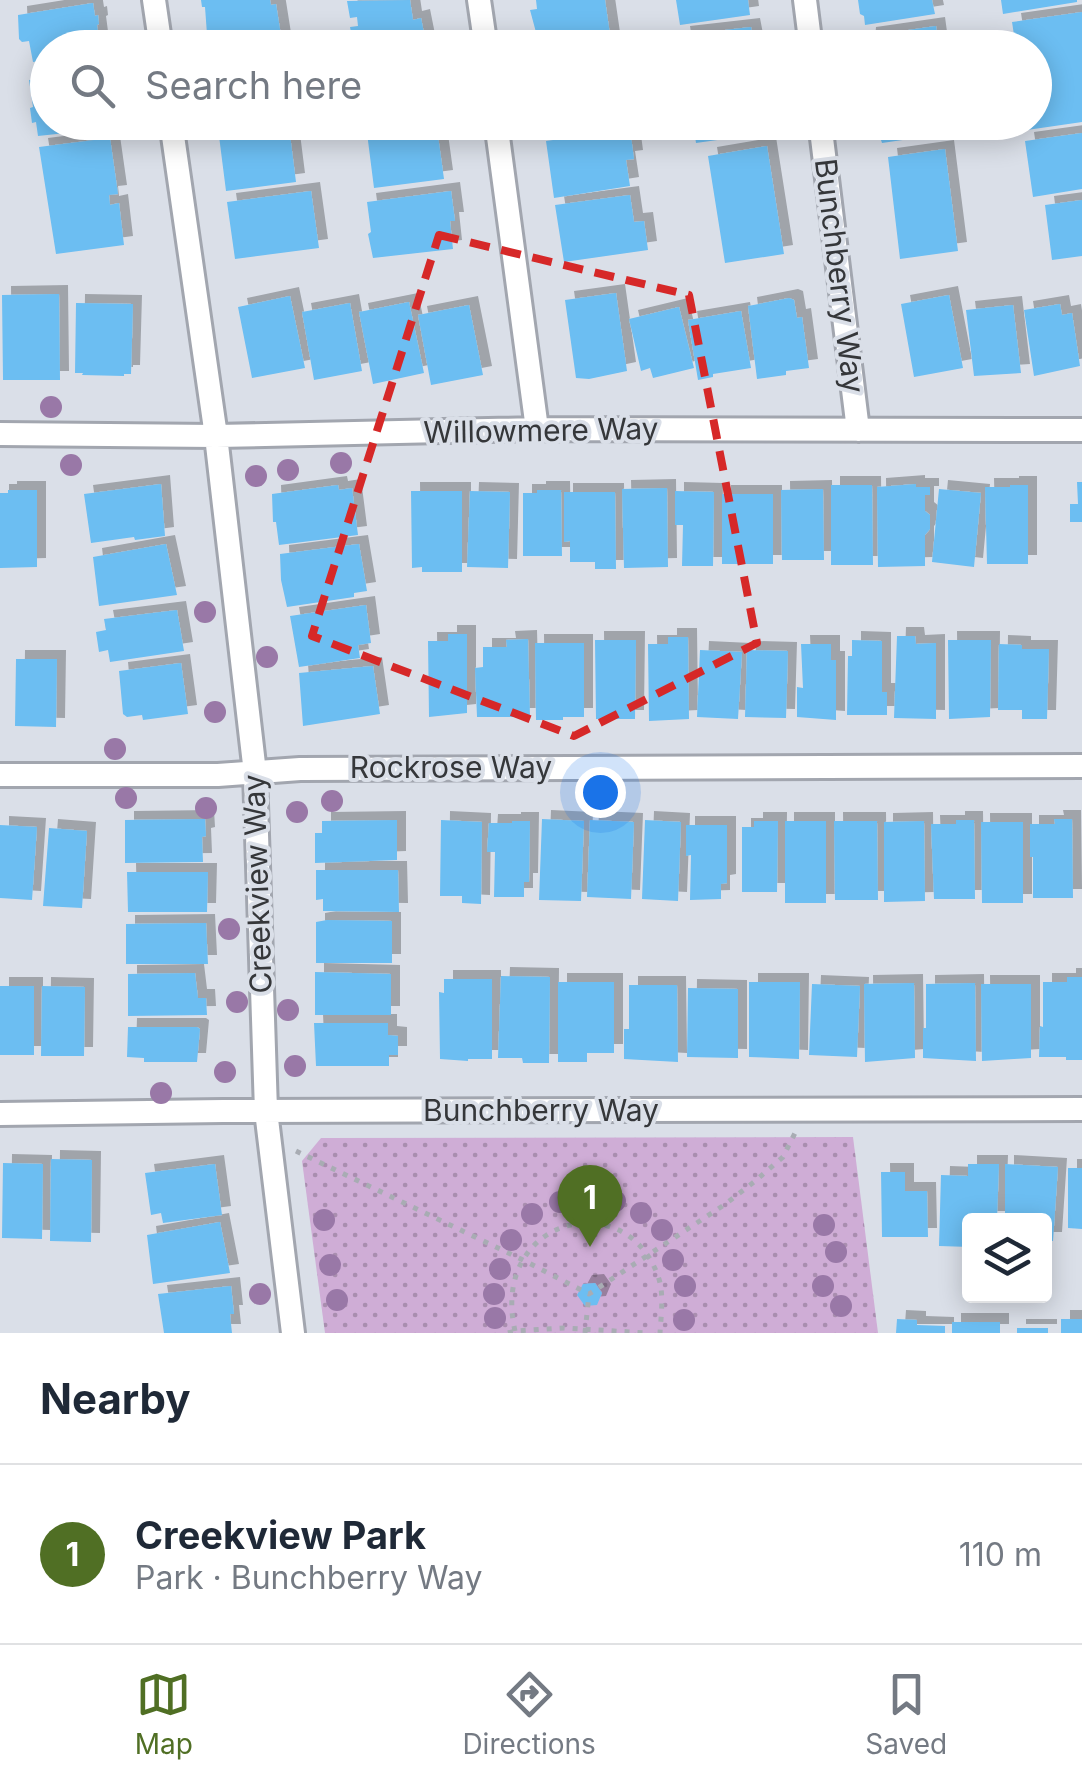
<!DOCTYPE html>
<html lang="en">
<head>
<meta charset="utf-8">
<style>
	:root { --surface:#fff; --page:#f2f2f3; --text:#1f2937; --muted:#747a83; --line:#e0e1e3; --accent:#506f24 }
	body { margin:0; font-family:Inter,sans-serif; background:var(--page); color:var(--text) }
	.controls { position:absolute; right:30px; bottom:30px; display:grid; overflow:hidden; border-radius:10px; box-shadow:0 5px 25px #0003 }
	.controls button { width:90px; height:90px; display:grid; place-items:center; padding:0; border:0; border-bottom:2px solid var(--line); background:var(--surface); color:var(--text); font:50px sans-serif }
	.you { position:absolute; left:600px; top:792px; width:35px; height:35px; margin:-25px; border:8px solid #fff; border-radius:50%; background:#1a73e8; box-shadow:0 0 0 15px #1a73e833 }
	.badge { display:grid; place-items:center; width:65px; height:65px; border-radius:50%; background:var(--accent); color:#fff; font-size:32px; font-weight:700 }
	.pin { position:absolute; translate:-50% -82px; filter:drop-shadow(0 2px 5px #0008) }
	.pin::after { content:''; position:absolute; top:52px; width:35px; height:30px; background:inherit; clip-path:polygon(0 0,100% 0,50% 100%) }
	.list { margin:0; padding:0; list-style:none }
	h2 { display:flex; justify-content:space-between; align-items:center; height:130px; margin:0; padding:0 40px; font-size:42px }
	h2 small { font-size:32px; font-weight:400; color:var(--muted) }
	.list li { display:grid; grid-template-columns:65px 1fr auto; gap:30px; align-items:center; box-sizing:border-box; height:180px; padding:0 40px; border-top:2px solid var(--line) }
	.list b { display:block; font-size:38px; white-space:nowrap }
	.list p { margin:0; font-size:32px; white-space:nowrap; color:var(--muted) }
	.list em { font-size:32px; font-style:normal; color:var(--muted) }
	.icon { flex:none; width:55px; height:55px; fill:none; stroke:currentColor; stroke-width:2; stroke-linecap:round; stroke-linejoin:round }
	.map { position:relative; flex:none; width:1082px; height:1333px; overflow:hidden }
	.search { position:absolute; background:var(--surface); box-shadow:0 5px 25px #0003; left:30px; right:30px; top:30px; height:110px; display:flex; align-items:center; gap:25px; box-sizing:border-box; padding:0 35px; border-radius:55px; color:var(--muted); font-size:38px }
	.sheet { height:310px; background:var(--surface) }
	nav { display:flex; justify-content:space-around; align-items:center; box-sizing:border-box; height:140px; border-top:2px solid var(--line); background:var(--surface); font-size:28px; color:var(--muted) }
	nav a { display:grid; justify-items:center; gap:5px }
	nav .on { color:var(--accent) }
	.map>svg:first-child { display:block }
</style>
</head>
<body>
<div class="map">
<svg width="1082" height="1333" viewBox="0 0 1082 1333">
	<defs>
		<pattern id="park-dots" width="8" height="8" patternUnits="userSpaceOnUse" patternTransform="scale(2.5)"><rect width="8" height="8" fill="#cfadd6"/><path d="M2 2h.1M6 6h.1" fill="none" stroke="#a98eaf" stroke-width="1.8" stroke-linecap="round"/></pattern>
		<filter id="shadow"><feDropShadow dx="9" dy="-9" stdDeviation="0" flood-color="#0004"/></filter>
	</defs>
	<rect width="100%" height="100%" fill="#dadfe8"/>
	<path fill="url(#park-dots)" d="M853,1137L878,1333H325L302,1161L321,1138Z"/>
	<path fill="#6cbef2" filter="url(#shadow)" d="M201,0H270L271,5L276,4L283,48H208L205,7H202Z
		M410,0L413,20L421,18L427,48H354L350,27L358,26L357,17L350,18L347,1Z
		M536,0H605L612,48H536L534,36H537L530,10L537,9Z
		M676,0H748L750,15L680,25Z
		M858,0H932L935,14L865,25L864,16L860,14Z
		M1001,0H1077V2L1003,14Z
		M93,3L95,16L98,15L99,24L97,25L100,48H48V60L33,62L29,41L22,42L19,39L18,15Z
		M1082,12V122L1027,130L1026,122H1034V48H1016L1012,22Z
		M936,26L939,48H866L867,36Z
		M751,27L755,48H683L681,35Z
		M48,78V122H112V128L38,136L36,122L32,123L30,108L33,107L29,80Z
		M371,122H427L429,137L438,136L444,179L374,188L367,133H372Z
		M544,122H586V125L545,131Z
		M693,122H765L767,133L696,143Z
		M875,122H950L951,133L882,143Z
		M289,127L296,182L226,191L219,136Z
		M630,129L634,159L626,160L630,186L554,198L546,141Z
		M1082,133V189L1033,197L1025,141Z
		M110,138L118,194L109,195L110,205L119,203L124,245L56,254L39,147Z
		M767,146L784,254L725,263L708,156Z
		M945,149L958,251L900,259L888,157Z
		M311,191L319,248L235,259L227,202Z
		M451,191L455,221H450L453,249L373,258L368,234L371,232L367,202Z
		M630,195L634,222L644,221L648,250L564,262L555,205Z
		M1082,200V256L1052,260L1045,205Z
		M616,293L627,371L589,379L576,378L565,300Z
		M59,294L60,380H3L2,295Z
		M949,295L963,368L914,377L901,304Z
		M290,296L305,368L252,378L238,307Z
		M789,298L794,300L797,318L802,317L809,368L786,371V375L757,379L748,306Z
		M409,302L424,373L373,384L359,312Z
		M76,303L133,304L131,374H124V376L82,375L83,373H75Z
		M350,303L362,371L314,380L302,312Z
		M1060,304L1062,315L1072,313L1080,366L1034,376L1024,310Z
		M469,305L483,375L431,385L418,315Z
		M1013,305L1021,373L974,376L966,310Z
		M679,307L694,368L653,378L650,368L641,371L629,319Z
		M741,311L751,368L713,374V377L698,380L688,320Z
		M1077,482H1082V522H1070V504H1078Z
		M161,484L165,536L135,540L134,537L91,543L84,494Z
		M916,484V487H930V495H925V511L930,515V529L925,535V566L878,567L877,487Z
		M338,485L339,490L352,488L358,535L279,545L276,522H273L272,494Z
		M831,485H872L873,565H831Z
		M1010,485H1028V564H987L985,487H1010Z
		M667,488L668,567L624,568L622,489Z
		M823,489L824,560H782L781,490Z
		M939,489L981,493L974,567L932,562Z
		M8,490H37V567L0,568V493H8Z
		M537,490H561L562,556H523V493H537Z
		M411,491H462V572H422V567L412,568Z
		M470,491L510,492L508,568L467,567Z
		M675,491L714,492L713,566H682L683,525H675Z
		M564,492H615L616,569H595V562H570V541L564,542Z
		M722,494H773V564H722Z
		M166,544L177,595L99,606L93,557Z
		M359,544L367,591L354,593V597L287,607L281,580L280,554Z
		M366,605L371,643L358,645L360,658L299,667L290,616Z
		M177,610L184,651L110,662L108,650L99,652L96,632L106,630L104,619Z
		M448,634H467V713L429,717L428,641H448Z
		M897,636H915L916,644L936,643V719L894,718Z
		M668,637H688L689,719L649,721L648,644H668Z
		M528,639L530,717H477L475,668L483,667V647H507L506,640Z
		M595,640H636L635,719H596Z
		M852,640L882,641V692H887V715H847L848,656H852Z
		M948,640H991L990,717L949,719Z
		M535,643H584V717H563V720H536Z
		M801,644H831V660H836V720L797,717V687L803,688Z
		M999,644L1022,645V649H1049L1047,719H1022V710H998Z
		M700,650L742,652L738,719L697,717Z
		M747,650L788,651L786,718L745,717Z
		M16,659H57L56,727L15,726Z
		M181,663L188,714L143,720L142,715L127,717L123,714L119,671Z
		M373,666L380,714L303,726L299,673Z
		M205,819L206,836L202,837L203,862L125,863V820Z
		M542,819L584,821L581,901L539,900Z
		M1054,819H1072L1073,898H1033V857H1030V824H1055Z
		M397,820V860L315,863V833H322V821Z
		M441,820L482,822L481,904L462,903V896H440Z
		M590,820L634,822L631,899L587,897Z
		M645,820L681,822L678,901L642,899Z
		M956,820H974L975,899H934L931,824H956Z
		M512,821H530L529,882H524V897H494L495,852H487L489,823H512Z
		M754,821H778L777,892H742V827H754Z
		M785,821H826V903H785Z
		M834,821H877L878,900H835Z
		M924,821L925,901L884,902V822Z
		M981,822H1023V903H982Z
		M0,825L37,827L32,900L0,898Z
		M686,825H727V883L721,884V899L690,900L691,855L686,856Z
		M49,828L87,831L82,908L43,906Z
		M316,870H398L399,912L323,911V899L316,900Z
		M127,872H208L207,912H128Z
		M327,920L392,921V963H316V922Z
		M206,923L208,964H126V924Z
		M315,972L391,974V1015H315Z
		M195,973L198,998H206L207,1015L128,1016V974Z
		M501,976L550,977L549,1063H523L522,1058H498Z
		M1067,977H1082V1060H1066V1057H1039L1040,1026L1043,1027V982H1067Z
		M444,979H492V1059H468V1061L440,1059L439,992L444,993Z
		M558,982H614V1053H587V1062H558Z
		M749,982H800L799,1059L749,1057Z
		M914,983L915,1058L865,1062L864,984Z
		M975,983L976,1061L923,1058V1028H926V984Z
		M812,984L860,986L857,1057L809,1055Z
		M981,984H1031V1058L982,1061Z
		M629,985H677L678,1062L624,1059V1029H629Z
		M0,986H34V1055H0Z
		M42,986L85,987L84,1056H41Z
		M688,988L738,989V1058L687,1057Z
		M314,1023H388V1035L398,1036V1055H389V1066H316Z
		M128,1027H197L200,1029L197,1062H144V1058L127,1057Z
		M51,1159L92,1160L91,1242L50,1241Z
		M3,1163L43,1164L42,1239L2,1238Z
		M215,1164L222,1215L163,1223L161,1213L151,1215L145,1173Z
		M968,1164H999L997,1220H970V1247L939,1246L941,1175L968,1176Z
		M1005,1164L1058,1167L1053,1241H1044V1220H1005Z
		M1068,1168H1082V1229L1068,1228Z
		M881,1172H905V1191H927L928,1237H882Z
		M220,1222L230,1273L153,1284L147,1235Z
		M595,1283L602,1293L597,1305L585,1306L577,1295L583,1284Z
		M231,1286L234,1314H230L232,1333H164L158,1294Z
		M897,1319L917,1320V1325L945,1326V1333H896Z
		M1061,1319H1082V1333H1061Z
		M952,1322H1000V1333H952Z
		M1017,1328H1048V1333H1017Z"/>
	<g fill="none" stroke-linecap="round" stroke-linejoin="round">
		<defs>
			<path id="street" d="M154,0L161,48
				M479,0L486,48
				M805,0L811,48
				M171,122L216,436L255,773L266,1111L293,1333
				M496,122L537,429
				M820,122L858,430
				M0,434L216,436L537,429L1082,430
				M0,775H218L300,769L1082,766
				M0,1114L223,1111L1082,1109"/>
		</defs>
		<use href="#street" stroke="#a2a6af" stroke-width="28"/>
		<path stroke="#a8acb3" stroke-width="5" stroke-dasharray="5 8" stroke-linecap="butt" d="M296,1151L521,1259L589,1294L724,1205L754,1182L783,1157L795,1133
			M515,1331C489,1217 628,1183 659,1279C664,1296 661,1316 660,1333
			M508,1333L515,1331L564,1328L648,1333
			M585,1333L589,1294"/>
		<use href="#street" stroke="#fff" stroke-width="22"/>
	</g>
	<g fill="#9978a7">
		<circle cx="51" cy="407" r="11"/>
		<circle cx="341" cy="463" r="11"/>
		<circle cx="71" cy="465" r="11"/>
		<circle cx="288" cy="470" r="11"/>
		<circle cx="256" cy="476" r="11"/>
		<circle cx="205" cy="612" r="11"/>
		<circle cx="267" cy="657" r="11"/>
		<circle cx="215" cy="712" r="11"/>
		<circle cx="115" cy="749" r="11"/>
		<circle cx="126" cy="798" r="11"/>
		<circle cx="332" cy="801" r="11"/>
		<circle cx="206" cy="808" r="11"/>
		<circle cx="297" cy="812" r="11"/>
		<circle cx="229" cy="929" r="11"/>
		<circle cx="237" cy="1002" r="11"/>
		<circle cx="288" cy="1010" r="11"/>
		<circle cx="295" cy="1066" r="11"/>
		<circle cx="225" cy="1072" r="11"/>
		<circle cx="161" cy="1093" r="11"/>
		<circle cx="584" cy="1196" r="11"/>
		<circle cx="615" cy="1201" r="11"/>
		<circle cx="560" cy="1202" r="11"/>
		<circle cx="641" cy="1213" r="11"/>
		<circle cx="532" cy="1214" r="11"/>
		<circle cx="324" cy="1220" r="11"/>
		<circle cx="824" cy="1225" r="11"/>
		<circle cx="662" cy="1230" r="11"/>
		<circle cx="511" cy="1240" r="11"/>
		<circle cx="836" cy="1252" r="11"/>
		<circle cx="673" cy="1260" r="11"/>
		<circle cx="330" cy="1265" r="11"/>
		<circle cx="500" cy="1269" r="11"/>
		<circle cx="685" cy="1286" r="11"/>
		<circle cx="823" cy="1286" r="11"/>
		<circle cx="260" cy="1294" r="11"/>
		<circle cx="494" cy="1294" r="11"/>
		<circle cx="337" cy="1300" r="11"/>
		<circle cx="841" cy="1306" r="11"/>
		<circle cx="495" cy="1318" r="11"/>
		<circle cx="684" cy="1320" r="11"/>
	</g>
	<path fill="none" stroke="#d62828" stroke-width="8" stroke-dasharray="20 12" stroke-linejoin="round" d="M439,235L689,295L757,643L574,736L312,636Z"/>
	<g text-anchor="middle" stroke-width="8" stroke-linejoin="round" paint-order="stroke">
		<g font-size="30" fill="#35373a" stroke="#dadfe8">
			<text transform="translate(839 276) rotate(83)" y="10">Bunchberry Way</text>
			<text transform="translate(541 431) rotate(-1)" y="10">Willowmere Way</text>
			<text x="451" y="778">Rockrose Way</text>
			<text transform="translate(258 884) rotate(-92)" y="10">Creekview Way</text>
			<text x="541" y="1121">Bunchberry Way</text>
		</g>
	</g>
</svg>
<div class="controls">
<button><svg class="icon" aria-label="layers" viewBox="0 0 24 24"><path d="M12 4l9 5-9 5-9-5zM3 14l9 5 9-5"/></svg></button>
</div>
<div class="you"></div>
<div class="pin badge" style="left:590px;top:1247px">1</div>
<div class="search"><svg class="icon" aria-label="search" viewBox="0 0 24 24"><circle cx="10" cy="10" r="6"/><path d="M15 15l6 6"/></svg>Search here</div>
</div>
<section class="sheet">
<h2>Nearby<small></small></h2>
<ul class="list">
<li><span class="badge">1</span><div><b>Creekview Park</b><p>Park · Bunchberry Way</p></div><em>110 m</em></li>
</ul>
</section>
<nav>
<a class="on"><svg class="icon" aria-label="map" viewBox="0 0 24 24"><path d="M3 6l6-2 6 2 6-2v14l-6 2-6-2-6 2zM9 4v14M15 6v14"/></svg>Map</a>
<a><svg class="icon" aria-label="directions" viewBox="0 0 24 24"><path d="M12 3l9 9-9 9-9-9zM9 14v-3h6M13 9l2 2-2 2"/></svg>Directions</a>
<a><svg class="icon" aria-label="saved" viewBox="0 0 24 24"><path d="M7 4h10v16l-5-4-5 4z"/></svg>Saved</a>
</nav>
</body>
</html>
